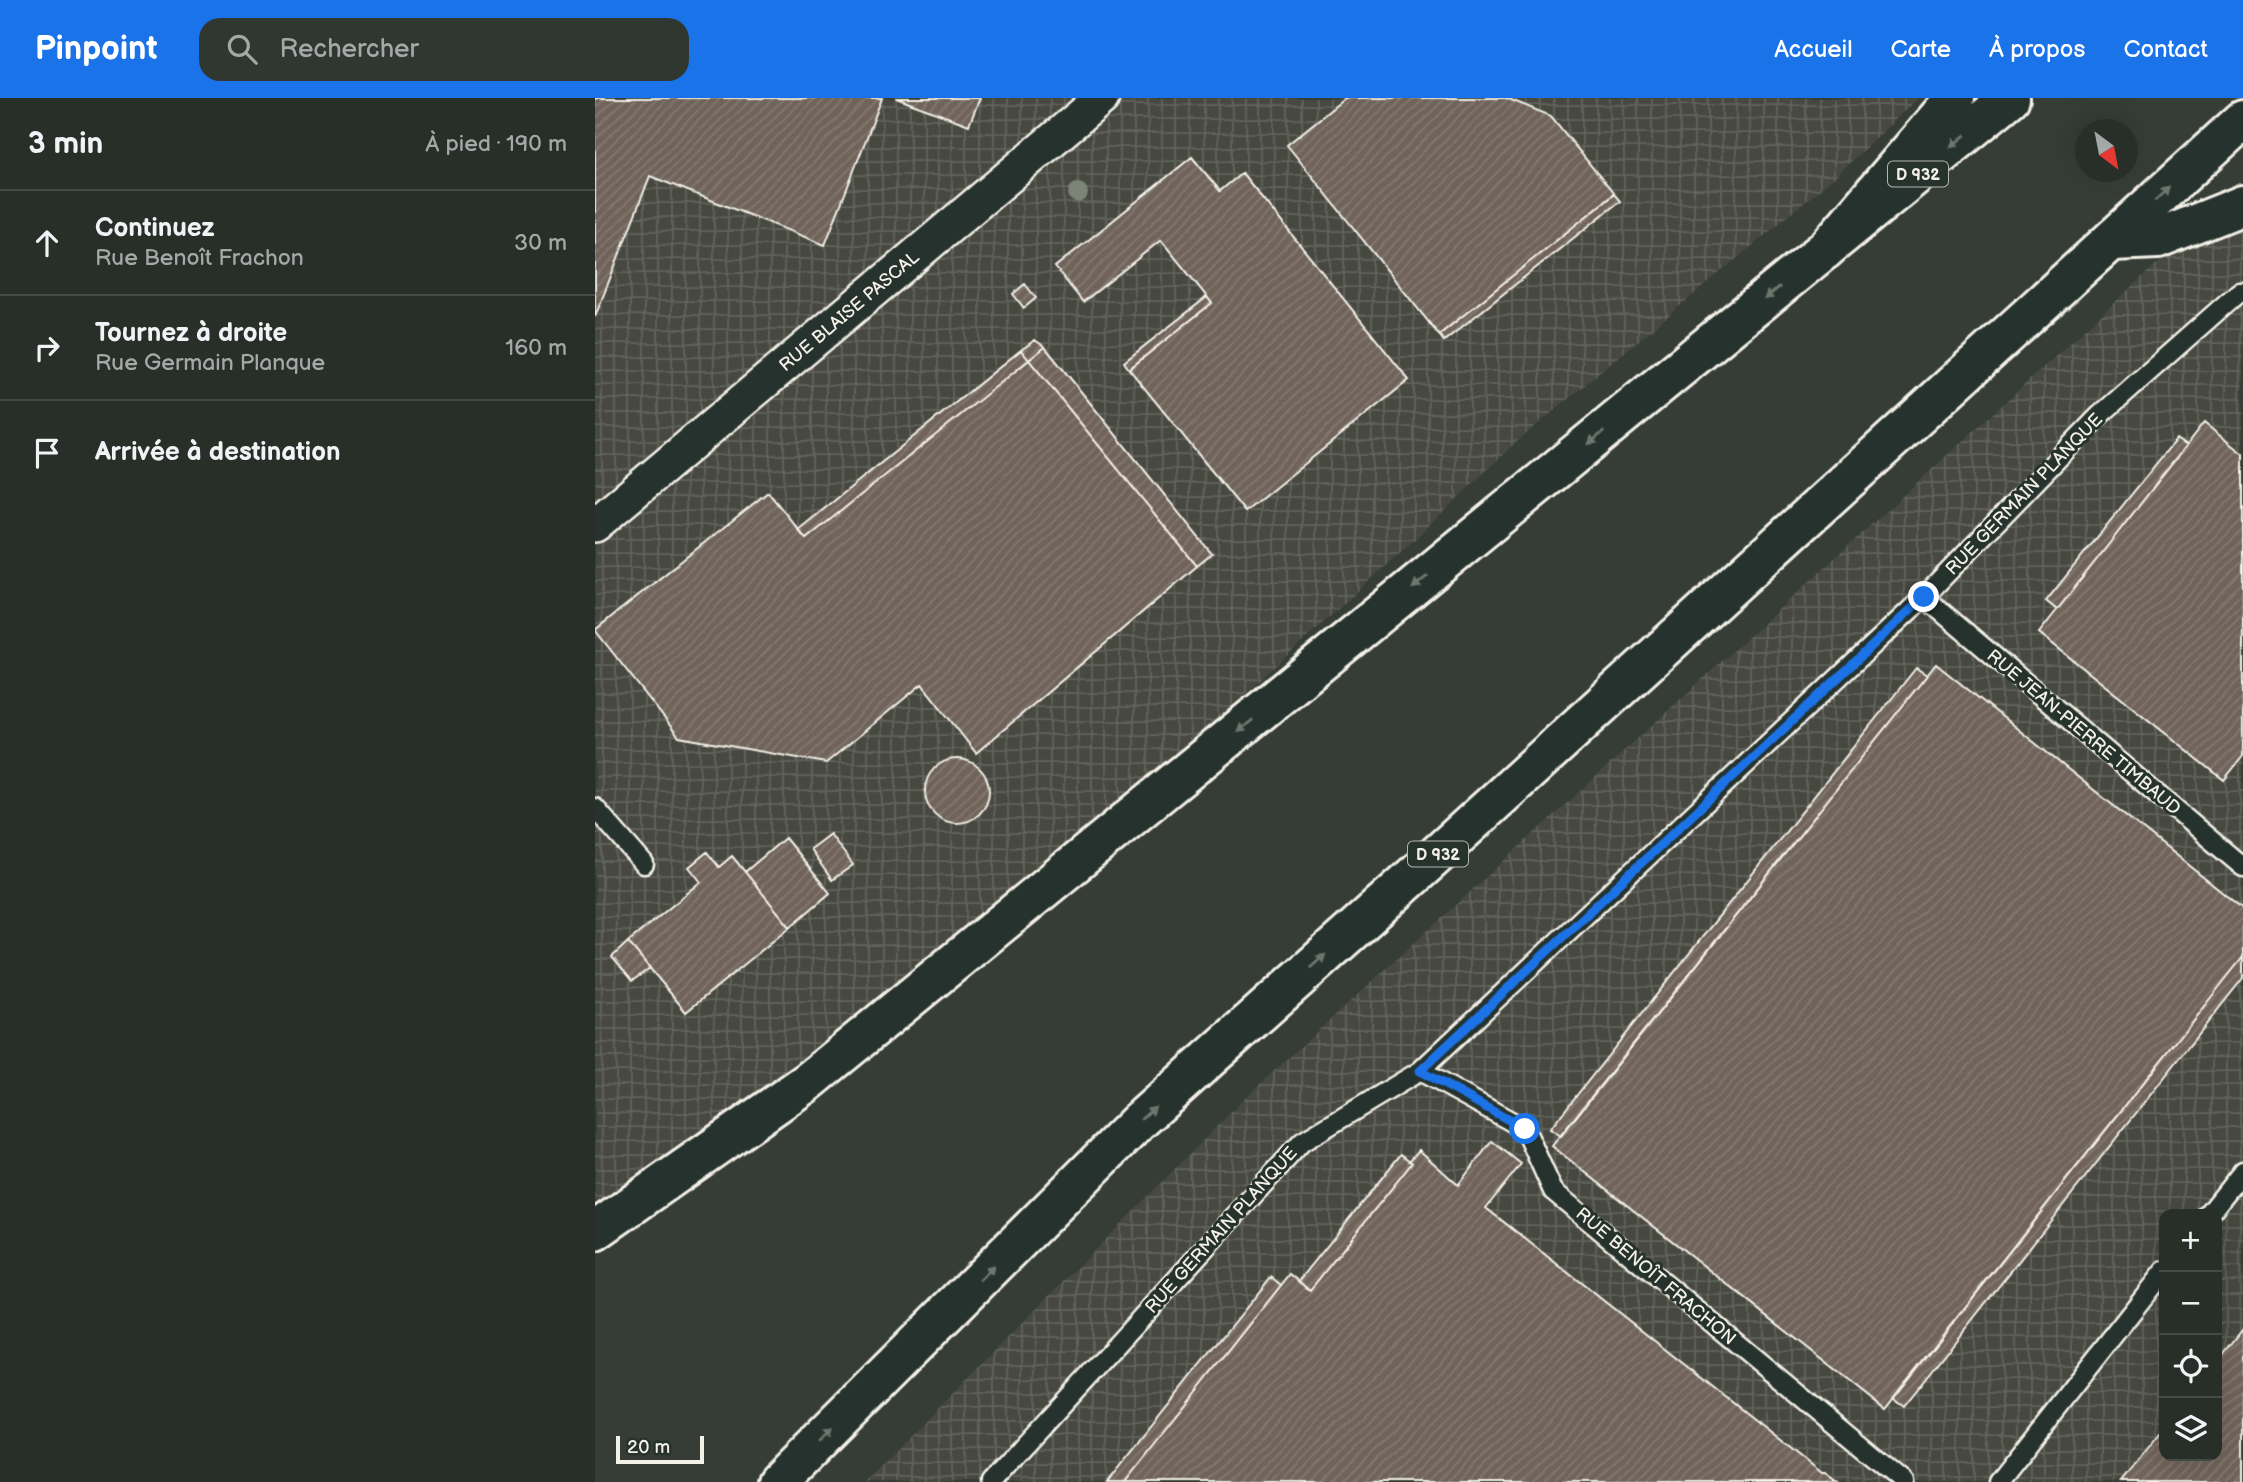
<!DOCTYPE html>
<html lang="fr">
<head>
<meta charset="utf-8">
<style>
	:root { --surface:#282e28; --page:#303630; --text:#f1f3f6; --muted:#a5a8a8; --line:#444a45; --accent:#1a73e8 }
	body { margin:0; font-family:"Balsamiq Sans",sans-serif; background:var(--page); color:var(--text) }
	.controls { position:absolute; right:21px; bottom:21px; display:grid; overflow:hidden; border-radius:14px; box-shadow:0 7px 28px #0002 }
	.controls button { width:63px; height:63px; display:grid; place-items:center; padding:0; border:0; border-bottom:2px solid var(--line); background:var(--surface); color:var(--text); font:35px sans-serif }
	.compass { position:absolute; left:1480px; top:21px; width:63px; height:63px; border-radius:50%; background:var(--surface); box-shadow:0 7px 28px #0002; rotate:148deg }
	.scale { position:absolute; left:21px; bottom:18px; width:88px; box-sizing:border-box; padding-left:7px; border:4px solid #f4f1e8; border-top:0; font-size:19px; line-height:24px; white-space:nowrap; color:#f4f1e8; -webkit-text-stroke:5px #26332d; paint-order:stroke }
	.stop { position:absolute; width:21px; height:21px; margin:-16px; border:5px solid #1a73e8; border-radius:50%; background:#fff }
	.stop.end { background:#1a73e8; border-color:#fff; box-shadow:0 2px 7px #0008 }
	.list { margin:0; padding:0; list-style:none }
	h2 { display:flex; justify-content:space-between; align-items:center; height:91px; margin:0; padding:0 28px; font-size:30px }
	h2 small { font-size:23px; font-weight:400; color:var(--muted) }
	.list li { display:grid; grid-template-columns:46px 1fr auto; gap:21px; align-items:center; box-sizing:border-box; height:105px; padding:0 28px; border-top:2px solid var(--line) }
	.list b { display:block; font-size:26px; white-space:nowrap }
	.list p { margin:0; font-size:23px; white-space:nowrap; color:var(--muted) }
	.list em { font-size:23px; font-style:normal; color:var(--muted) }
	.icon { flex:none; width:38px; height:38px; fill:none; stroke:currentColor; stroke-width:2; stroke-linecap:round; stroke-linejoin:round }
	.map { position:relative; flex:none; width:1648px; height:1384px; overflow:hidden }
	header { display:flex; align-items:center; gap:42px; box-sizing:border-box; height:98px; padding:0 35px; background:var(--accent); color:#fff }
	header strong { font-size:33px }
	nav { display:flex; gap:38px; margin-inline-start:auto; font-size:24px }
	.search { width:490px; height:63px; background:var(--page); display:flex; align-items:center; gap:18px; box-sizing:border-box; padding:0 24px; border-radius:21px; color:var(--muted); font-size:26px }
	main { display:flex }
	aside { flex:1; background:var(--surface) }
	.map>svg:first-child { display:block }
</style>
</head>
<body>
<header>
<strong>Pinpoint</strong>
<div class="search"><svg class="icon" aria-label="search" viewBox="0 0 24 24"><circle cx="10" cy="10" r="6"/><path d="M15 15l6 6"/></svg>Rechercher</div>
<nav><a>Accueil</a><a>Carte</a><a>À propos</a><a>Contact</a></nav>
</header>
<main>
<aside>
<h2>3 min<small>À pied · 190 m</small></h2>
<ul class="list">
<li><svg class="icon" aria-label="ahead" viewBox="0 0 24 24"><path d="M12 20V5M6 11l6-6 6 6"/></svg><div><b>Continuez</b><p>Rue Benoît Frachon</p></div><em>30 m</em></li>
<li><svg class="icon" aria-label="right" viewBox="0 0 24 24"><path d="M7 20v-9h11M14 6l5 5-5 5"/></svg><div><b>Tournez à droite</b><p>Rue Germain Planque</p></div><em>160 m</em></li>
<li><svg class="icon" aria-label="arrive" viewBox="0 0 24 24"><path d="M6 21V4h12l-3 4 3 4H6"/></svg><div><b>Arrivée à destination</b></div></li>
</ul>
</aside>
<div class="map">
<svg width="1648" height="1384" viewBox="0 0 1648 1384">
	<defs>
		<pattern id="industrial-grid" width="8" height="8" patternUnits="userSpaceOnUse" patternTransform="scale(1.75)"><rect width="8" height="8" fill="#464841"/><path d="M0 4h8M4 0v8" fill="none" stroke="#61635c"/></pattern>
		<pattern id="building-hatch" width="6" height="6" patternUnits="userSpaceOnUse" patternTransform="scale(1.75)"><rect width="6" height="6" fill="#6f635a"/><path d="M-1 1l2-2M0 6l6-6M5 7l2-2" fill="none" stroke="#847a72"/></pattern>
	</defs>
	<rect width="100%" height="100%" fill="#353d36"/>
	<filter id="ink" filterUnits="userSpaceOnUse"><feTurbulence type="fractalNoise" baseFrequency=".0143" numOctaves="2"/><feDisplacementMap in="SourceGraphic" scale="14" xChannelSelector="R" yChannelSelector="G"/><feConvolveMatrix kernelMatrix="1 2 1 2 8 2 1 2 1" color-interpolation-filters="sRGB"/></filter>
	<g filter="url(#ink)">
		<path fill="url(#industrial-grid)" fill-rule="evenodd" d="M0,0H1323L1241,78L918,347L820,441L623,621L193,971L23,1092L0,1105Z
			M1648,127V1384H270L653,997L1431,285L1578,151ZM1569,1116H1622V1358H1569Z"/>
		<path fill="url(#building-hatch)" stroke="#f4f1e8" stroke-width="2" d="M0,0H287L230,147L55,78L0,219Z
			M301,0H385L374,27Z
			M750,0H911L956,18L1019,96L844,237L692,47Z
			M597,59L625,93L647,75L814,282L650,414L534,271L617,205L566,142L488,204L460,169Z
			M1019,96L1025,103L849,243L844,237Z
			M430,186L441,200L429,210L418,196Z
			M612,199L617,205L534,271L529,264Z
			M440,242L450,249L434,262L426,252Z
			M450,249L617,456L602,468L434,262Z
			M426,252L434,262L211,441L203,432Z
			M434,262L602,468L381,655L327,586L231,665L84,639L0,532L173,394L211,441Z
			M1609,325L1648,356V658L1629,682L1444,535Z
			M1581,341L1591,348L1462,512L1451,503Z
			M1341,566L1648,811V859L1290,1311L957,1048Z
			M1321,570L1332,577L966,1038L955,1031Z
			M330 693a32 32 0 1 1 64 0a32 32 0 1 1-64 0Z
			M235,736L258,767L237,782L215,751Z
			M190,740L235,795L195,829L150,774Z
			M112,754L124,769L137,758L195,829L91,914L33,844L106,784L94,769Z
			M33,844L55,870L37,883L17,859Z
			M1648,859V880L1309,1308L1298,1300Z
			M897,1043L926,1066L891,1110L1227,1375H1230L1242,1384H530L695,1176L715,1192L817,1065L814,1063L824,1052L863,1087Z
			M806,1056L817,1065L715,1192L704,1183Z
			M676,1179L686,1187L530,1384H512Z
			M1648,1231V1384H1526L1569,1330V1358H1622V1264Z"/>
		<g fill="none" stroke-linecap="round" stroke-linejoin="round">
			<defs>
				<path id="lane" d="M1329,499L1648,769
					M0,710L49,766
					M825,973L930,1031L958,1093L1309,1384
					M1614,1116L1648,1073
					M396,1384L707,1044L825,973L1329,499L1504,318L1644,194H1648
					M1403,1384L1569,1173"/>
				<g id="street">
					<path id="s1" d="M0,427L507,0"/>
				</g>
				<path id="primary" d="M0,1133L214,983L1415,0
					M182,1384L543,1024L834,764L1648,22"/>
				<path id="highway" d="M1517,143L1563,141L1648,107
					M1230,152L1360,0"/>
			</defs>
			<use href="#lane" stroke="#f4f1e8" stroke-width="23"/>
			<use href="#street" stroke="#f4f1e8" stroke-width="38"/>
			<use href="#primary" stroke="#f4f1e8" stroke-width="44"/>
			<use href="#highway" stroke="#f4f1e8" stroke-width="44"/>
			<use href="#lane" stroke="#26332d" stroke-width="18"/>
			<use href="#street" stroke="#26332d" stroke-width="33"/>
			<use href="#primary" stroke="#26332d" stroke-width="38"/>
			<use href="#highway" stroke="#26332d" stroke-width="38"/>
		</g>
		<circle fill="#7b8377" cx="483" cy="95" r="10"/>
		<defs><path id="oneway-solid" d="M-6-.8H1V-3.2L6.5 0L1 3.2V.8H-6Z" transform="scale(1.75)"/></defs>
		<g fill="#6e766e">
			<use href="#oneway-solid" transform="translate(1363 43) rotate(141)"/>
			<use href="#oneway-solid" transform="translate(1567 96) rotate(-43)"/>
			<use href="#oneway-solid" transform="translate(1177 195) rotate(141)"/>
			<use href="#oneway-solid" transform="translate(1001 340) rotate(141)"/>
			<use href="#oneway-solid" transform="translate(825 484) rotate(141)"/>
			<use href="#oneway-solid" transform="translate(650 628) rotate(141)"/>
			<use href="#oneway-solid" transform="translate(723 863) rotate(-42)"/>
			<use href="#oneway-solid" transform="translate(553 1015) rotate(-42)"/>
			<use href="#oneway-solid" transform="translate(392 1175) rotate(-45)"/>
			<use href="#oneway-solid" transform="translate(231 1336) rotate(-45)"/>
		</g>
	</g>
	<g fill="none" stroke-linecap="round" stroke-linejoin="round" filter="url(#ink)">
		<path stroke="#1a73e8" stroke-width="9" d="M930,1031L825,973L1329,499"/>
	</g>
	<g text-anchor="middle" stroke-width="6" stroke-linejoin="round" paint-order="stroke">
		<g fill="#26332d" stroke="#b6b8b0" stroke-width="2">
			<rect x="1293" y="63.5" width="60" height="25" rx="5"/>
			<rect x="813" y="743.5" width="60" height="25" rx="5"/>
		</g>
		<g font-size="16" font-weight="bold" fill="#f4f1e8">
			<text x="1323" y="82">D 932</text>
			<text x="843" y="762">D 932</text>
		</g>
		<g font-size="18" fill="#f4f1e8" stroke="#26332d">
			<text dy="6" stroke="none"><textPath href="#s1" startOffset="332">RUE BLAISE PASCAL</textPath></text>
			<text transform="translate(1429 396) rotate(-46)" y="6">RUE GERMAIN PLANQUE</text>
			<text transform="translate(1489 634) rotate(40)" y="6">RUE JEAN-PIERRE TIMBAUD</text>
			<text transform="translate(626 1132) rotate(-48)" y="6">RUE GERMAIN PLANQUE</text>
			<text transform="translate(1061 1178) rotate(40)" y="6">RUE BENOÎT FRACHON</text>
		</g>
	</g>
</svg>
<div class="controls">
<button>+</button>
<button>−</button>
<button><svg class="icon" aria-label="locate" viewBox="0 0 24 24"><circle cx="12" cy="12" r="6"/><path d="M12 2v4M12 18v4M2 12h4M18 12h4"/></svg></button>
<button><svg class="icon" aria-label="layers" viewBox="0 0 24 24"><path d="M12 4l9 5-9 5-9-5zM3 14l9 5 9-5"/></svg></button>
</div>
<svg class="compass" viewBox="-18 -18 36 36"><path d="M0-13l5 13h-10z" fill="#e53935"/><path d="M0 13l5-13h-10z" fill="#a5a8a8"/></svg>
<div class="scale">20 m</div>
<div class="stop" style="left:930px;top:1031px"></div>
<div class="stop end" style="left:1329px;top:499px"></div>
</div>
</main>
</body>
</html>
